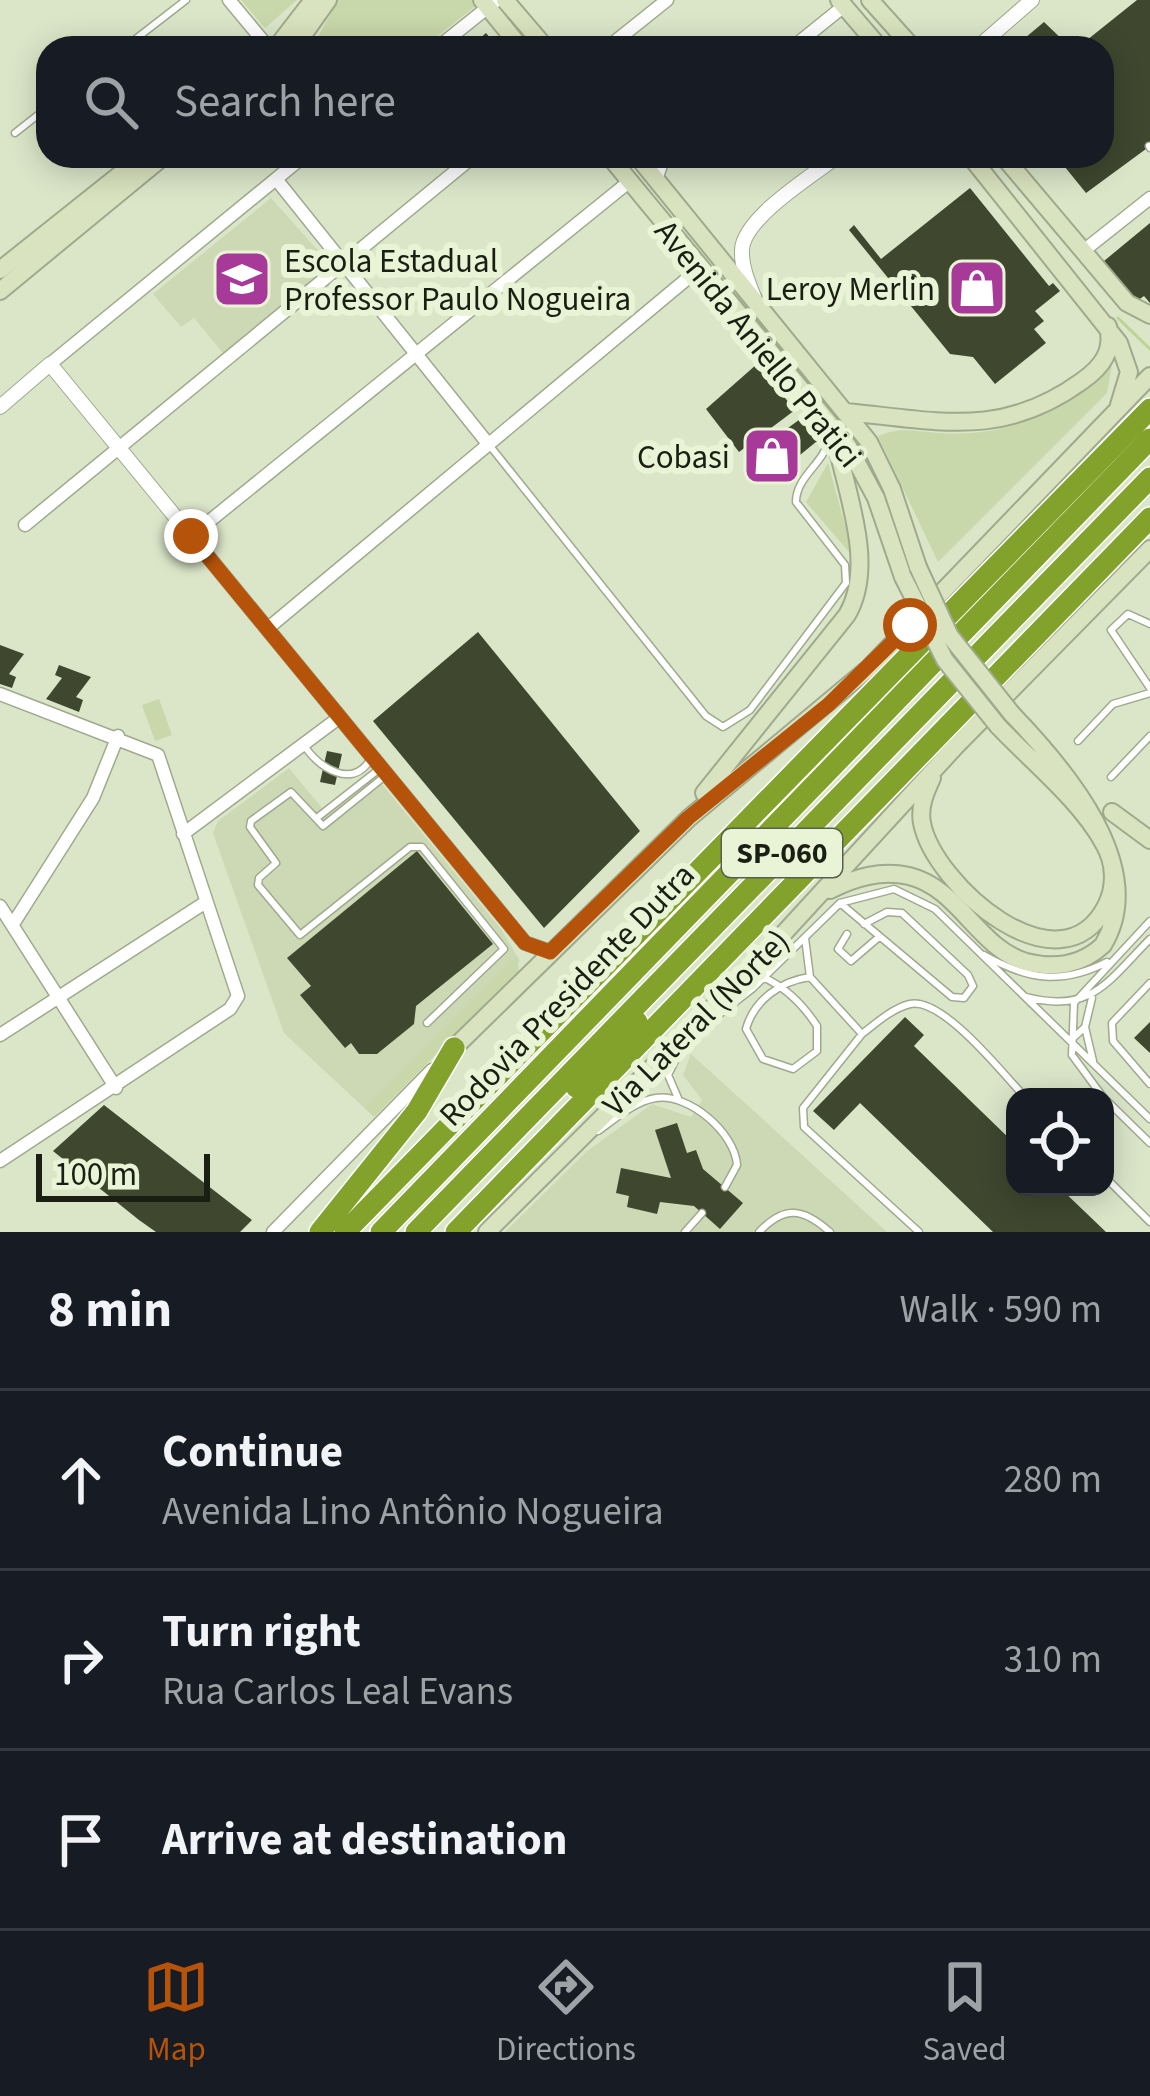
<!DOCTYPE html>
<html lang="en">
<head>
<meta charset="utf-8">
<style>
	:root { --surface:#171b24; --page:#242831; --text:#f1f3f6; --muted:#9ea1a6; --line:#363941; --accent:#b45309 }
	body { margin:0; font-family:"Source Sans 3",sans-serif; background:var(--page); color:var(--text) }
	.controls { position:absolute; right:36px; bottom:36px; display:grid; overflow:hidden; border-radius:24px; box-shadow:0 6px 30px #0003 }
	.controls button { width:108px; height:108px; display:grid; place-items:center; padding:0; border:0; border-bottom:3px solid var(--line); background:var(--surface); color:var(--text); font:60px sans-serif }
	.scale { position:absolute; left:36px; bottom:30px; width:174px; box-sizing:border-box; padding-left:12px; border:6px solid #1a1e13; border-top:0; font-size:33px; line-height:42px; white-space:nowrap; color:#1a1e13; -webkit-text-stroke:9px #e9f3d6; paint-order:stroke }
	.stop { position:absolute; width:36px; height:36px; margin:-27px; border:9px solid #b45309; border-radius:50%; background:#fff }
	.stop.end { background:#b45309; border-color:#fff; box-shadow:0 3px 12px #0008 }
	.list { margin:0; padding:0; list-style:none }
	h2 { display:flex; justify-content:space-between; align-items:center; height:156px; margin:0; padding:0 48px; font-size:51px }
	h2 small { font-size:39px; font-weight:400; color:var(--muted) }
	.list li { display:grid; grid-template-columns:78px 1fr auto; gap:36px; align-items:center; box-sizing:border-box; height:180px; padding:0 48px; border-top:3px solid var(--line) }
	.list b { display:block; font-size:45px; white-space:nowrap }
	.list p { margin:0; font-size:39px; white-space:nowrap; color:var(--muted) }
	.list em { font-size:39px; font-style:normal; color:var(--muted) }
	.icon { flex:none; width:66px; height:66px; fill:none; stroke:currentColor; stroke-width:2; stroke-linecap:round; stroke-linejoin:round }
	.map { position:relative; flex:none; width:1150px; height:1232px; overflow:hidden }
	.search { position:absolute; background:var(--surface); box-shadow:0 6px 30px #0003; left:36px; right:36px; top:36px; height:132px; display:flex; align-items:center; gap:30px; box-sizing:border-box; padding:0 42px; border-radius:36px; color:var(--muted); font-size:45px }
	.sheet { height:696px; background:var(--surface) }
	nav { display:flex; justify-content:space-around; align-items:center; box-sizing:border-box; height:168px; border-top:3px solid var(--line); background:var(--surface); font-size:33px; color:var(--muted) }
	nav a { display:grid; justify-items:center; gap:6px }
	nav .on { color:var(--accent) }
	.map>svg:first-child { display:block }
</style>
</head>
<body>
<div class="map">
<svg width="1150" height="1232" viewBox="0 0 1150 1232">
	<rect width="100%" height="100%" fill="#dbe6c9"/>
	<path fill="#cdd8b5" d="M271,198L331,265L223,353L194,318L181,327L153,294Z
		M289,768L323,809L372,772L501,929L520,961L374,1117L284,1033L213,833L218,821Z
		M691,1054L887,1232H505L586,1152L652,1104L691,1117L702,1100L683,1075Z"/>
	<path fill="#c8d8aa" d="M241,0H297L265,28Z
		M338,0H473L477,5L422,48H312Z
		M1113,359L1107,393L938,562L878,436C903,426 915,432 941,433C1012,438 1064,410 1113,359Z
		M828,463L851,547L850,553L806,502Z
		M159,699L172,735L155,741L142,705Z
		M517,956L519,971L374,1117L365,1108Z"/>
	<g fill="none" stroke-linecap="round" stroke-linejoin="round">
		<path stroke="#bdd391" stroke-width="3" d="M1118,318L1150,349"/>
	</g>
	<path fill="#3f472f" d="M1137,0H1150V146L1086,193L1056,156H1102V48H1077Z
		M1044,22L1071,48H1013Z
		M486,33L498,48H469Z
		M970,188L1049,286L1053,283L1060,291L1035,311L1044,321L1034,329L1046,343L995,384L973,357L950,354L849,230L854,225L881,259Z
		M1150,223V303L1144,296L1137,301L1104,261Z
		M757,364L795,410L739,452L706,409Z
		M803,417L822,437L800,455L781,433Z
		M774,430L798,457L768,484L746,456Z
		M478,632L640,831L544,928L373,721Z
		M0,645L24,654L9,674L16,677L12,688L0,684Z
		M59,665L91,677L76,697L83,700L79,712L46,699L62,678L55,675Z
		M327,751L342,754L335,785L320,782Z
		M417,851L493,944L416,1006L414,1024L377,1054H359L351,1043L345,1048L300,995L311,986L287,958Z
		M905,1017L924,1035L914,1046L1015,1144V1187H1059L1106,1232H993L860,1103L834,1130L813,1111Z
		M1150,1022V1053L1134,1038Z
		M104,1105L252,1220L240,1232H156L139,1220L53,1151Z
		M677,1123L687,1153L696,1150L703,1169L743,1203L720,1229L694,1206L660,1202L657,1214L627,1207L629,1196L616,1193L621,1168L671,1178L655,1130Z"/>
	<g fill="none" stroke-linecap="round" stroke-linejoin="round">
		<defs>
			<path id="service" d="M124,48L186,0
				M15,133L48,107
				M1149,146L1150,148
				M490,446L706,716L723,727L750,710L846,583L845,565L796,502C796,477 823,464 829,440
				M1150,624L1128,614L1111,630L1150,688
				M1078,741L1113,704L1150,693
				M305,747C320,768 352,789 370,760
				M385,776L323,826L291,792L251,821L250,827L276,863L259,878L258,885L300,935L410,847H422L504,949L427,1023
				M1111,777L1150,736
				M318,817L378,770
				M840,903L952,997L964,998L973,986L968,975L902,913L887,912L864,924
				M847,934L838,949L851,961L879,937
				M805,938L810,977L862,1034L803,1108L804,1127L919,1232
				M984,955C1028,980 1062,985 1107,962
				M765,978C786,988 804,1006 817,1026V1051L793,1069L763,1059L746,1029C754,1000 781,981 810,977
				M1150,983L1112,1023L1113,1041L1150,1084
				M1026,997C1092,1014 1108,981 1150,939
				M703,1027L752,989L840,903L894,889L935,909L1150,1119
				M1085,1027L1093,1061
				M862,1034C876,1023 893,1008 910,1004C943,997 1003,1074 1025,1097
				M1072,1039L1085,1027L1092,998
				M1103,1097L1072,1055L1074,1003L1150,921
				M678,1098L668,1075L680,1051
				M1105,1099L1150,1143
				M598,1131C615,1119 635,1101 656,1098C689,1093 735,1133 737,1165L725,1187
				M1105,1177L1150,1222
				M685,1232L702,1213
				M759,1232C785,1205 803,1208 830,1232"/>
			<path id="minor" d="M229,0L269,48
				M437,48L497,0
				M607,48L667,0
				M792,48L844,6
				M276,179L489,445
				M656,180L664,156
				M1082,252L1150,198
				M50,364L304,156
				M25,525L474,156
				M191,536L630,181
				M267,629L700,268
				M0,694L158,755L238,996L230,1009L0,1161
				M183,834L340,717
				M0,906L116,1088
				M13,924L93,798L118,736
				M0,1035L206,902
				M273,1232L432,1070"/>
			<path id="tertiary" d="M977,48L1032,0
				M754,297C748,282 741,265 742,250C743,218 813,175 838,156
				M0,407L50,364L525,943L551,952"/>
			<path id="secondary" d="M482,0L521,48
				M505,0L546,48
				M839,0L880,48
				M870,0L913,48
				M276,48L313,0
				M294,48L328,0
				M609,156L848,446L876,498L903,577
				M637,156L869,442L892,489L918,567
				M970,156L1119,343L1129,372L1119,405
				M1003,156L1127,303L1150,315
				M0,270L143,156
				M0,291L164,156
				M846,412C940,421 1002,439 1082,381C1102,367 1114,351 1108,326
				M932,778C925,793 919,807 922,823C934,885 1060,995 1106,906C1116,886 1115,863 1104,844C1081,801 1032,762 998,726
				M704,793L847,615C877,564 845,491 835,436
				M1112,812L1150,840
				M830,890C856,877 881,870 909,876C959,888 978,948 1026,962C1054,969 1082,965 1103,945C1150,868 1065,769 1012,714
				M454,1048L689,818L868,669L1150,376
				M487,1232L751,969L955,747L1150,549"/>
			<path id="motorway" d="M576,1087L637,1022
				M320,1232L417,1111L454,1048
				M345,1232L1150,409
				M381,1232L1150,439
				M416,1232L1150,478
				M456,1232L1150,518"/>
		</defs>
		<use href="#service" stroke="#9fa98d" stroke-width="9"/>
		<use href="#minor" stroke="#9fa98d" stroke-width="15"/>
		<use href="#tertiary" stroke="#9fa98d" stroke-width="16"/>
		<use href="#secondary" stroke="#9fa98d" stroke-width="20"/>
		<use href="#motorway" stroke="#fff" stroke-width="24"/>
		<use href="#service" stroke="#fff" stroke-width="6"/>
		<use href="#minor" stroke="#fff" stroke-width="12"/>
		<use href="#tertiary" stroke="#fff" stroke-width="14"/>
		<use href="#secondary" stroke="#dae3bf" stroke-width="16"/>
		<use href="#motorway" stroke="#83a22b" stroke-width="21"/>
		<defs>
			<path id="secondary-bridge" d="M918,567L950,636L1012,714
				M903,577L945,660L998,726"/>
		</defs>
		<use href="#secondary-bridge" stroke="#9fa98d" stroke-width="20" stroke-linecap="butt"/>
		<use href="#secondary-bridge" stroke="#dae3bf" stroke-width="16"/>
	</g>
	<g fill="none" stroke-linecap="round" stroke-linejoin="round">
		<path stroke="#b45309" stroke-width="15" d="M191,536L525,943L550,952L688,818L828,705L910,625"/>
	</g>
	<defs>
		<symbol id="school-square" viewBox="-11 -11 22 22"><rect x="-9" y="-9" width="18" height="18" rx="4" fill="#a73a99" stroke="#e9f3d6"/><path d="M0-5L7-2L0 1L-7-2ZM-4 1L0 2.5L4 1V4Q0 6-4 4Z" fill="#fff"/></symbol>
		<symbol id="shop-square" viewBox="-11 -11 22 22"><rect x="-9" y="-9" width="18" height="18" rx="4" fill="#a73a99" stroke="#e9f3d6"/><path d="M-5-2.5h2.3a2.7 3.5 0 0 1 5.4 0H5L5.5 6h-11ZM-1.5-2.5h3a1.5 2.3 0 0 0-3 0Z" fill="#fff"/></symbol>
	</defs>
	<g fill-rule="evenodd">
		<use href="#school-square" x="209" y="246" width="66" height="66"/>
		<use href="#shop-square" x="944" y="255" width="66" height="66"/>
		<use href="#shop-square" x="739" y="423" width="66" height="66"/>
	</g>
	<g text-anchor="middle" stroke-width="12" stroke-linejoin="round" paint-order="stroke">
		<rect fill="#e9f3d6" stroke="#585e4e" stroke-width="3" x="722" y="829" width="120" height="48" rx="9"/>
		<g font-size="30" font-weight="bold" fill="#1a1e13">
			<text x="782" y="863">SP-060</text>
		</g>
		<g font-size="33" fill="#1a1e13" stroke="#e9f3d6" text-anchor="end">
			<text x="284" y="272" text-anchor="start">Escola Estadual<tspan x="284" dy="38">Professor Paulo Nogueira</tspan></text>
			<text x="935" y="300">Leroy Merlin</text>
			<text x="730" y="468">Cobasi</text>
		</g>
		<g font-size="33" fill="#1a1e13" stroke="#e9f3d6">
			<text transform="translate(759 343) rotate(51)" y="12">Avenida Aniello Pratici</text>
			<text transform="translate(566 994) rotate(-46)" y="12">Rodovia Presidente Dutra</text>
			<text transform="translate(695 1022) rotate(-45)" y="12">Via Lateral (Norte)</text>
		</g>
	</g>
</svg>
<div class="controls">
<button><svg class="icon" aria-label="locate" viewBox="0 0 24 24"><circle cx="12" cy="12" r="6"/><path d="M12 2v4M12 18v4M2 12h4M18 12h4"/></svg></button>
</div>
<div class="scale">100 m</div>
<div class="stop" style="left:910px;top:625px"></div>
<div class="stop end" style="left:191px;top:536px"></div>
<div class="search"><svg class="icon" aria-label="search" viewBox="0 0 24 24"><circle cx="10" cy="10" r="6"/><path d="M15 15l6 6"/></svg>Search here</div>
</div>
<section class="sheet">
<h2>8 min<small>Walk · 590 m</small></h2>
<ul class="list">
<li><svg class="icon" aria-label="ahead" viewBox="0 0 24 24"><path d="M12 20V5M6 11l6-6 6 6"/></svg><div><b>Continue</b><p>Avenida Lino Antônio Nogueira</p></div><em>280 m</em></li>
<li><svg class="icon" aria-label="right" viewBox="0 0 24 24"><path d="M7 20v-9h11M14 6l5 5-5 5"/></svg><div><b>Turn right</b><p>Rua Carlos Leal Evans</p></div><em>310 m</em></li>
<li><svg class="icon" aria-label="arrive" viewBox="0 0 24 24"><path d="M6 21V4h12l-3 4 3 4H6"/></svg><div><b>Arrive at destination</b></div></li>
</ul>
</section>
<nav>
<a class="on"><svg class="icon" aria-label="map" viewBox="0 0 24 24"><path d="M3 6l6-2 6 2 6-2v14l-6 2-6-2-6 2zM9 4v14M15 6v14"/></svg>Map</a>
<a><svg class="icon" aria-label="directions" viewBox="0 0 24 24"><path d="M12 3l9 9-9 9-9-9zM9 14v-3h6M13 9l2 2-2 2"/></svg>Directions</a>
<a><svg class="icon" aria-label="saved" viewBox="0 0 24 24"><path d="M7 4h10v16l-5-4-5 4z"/></svg>Saved</a>
</nav>
</body>
</html>
